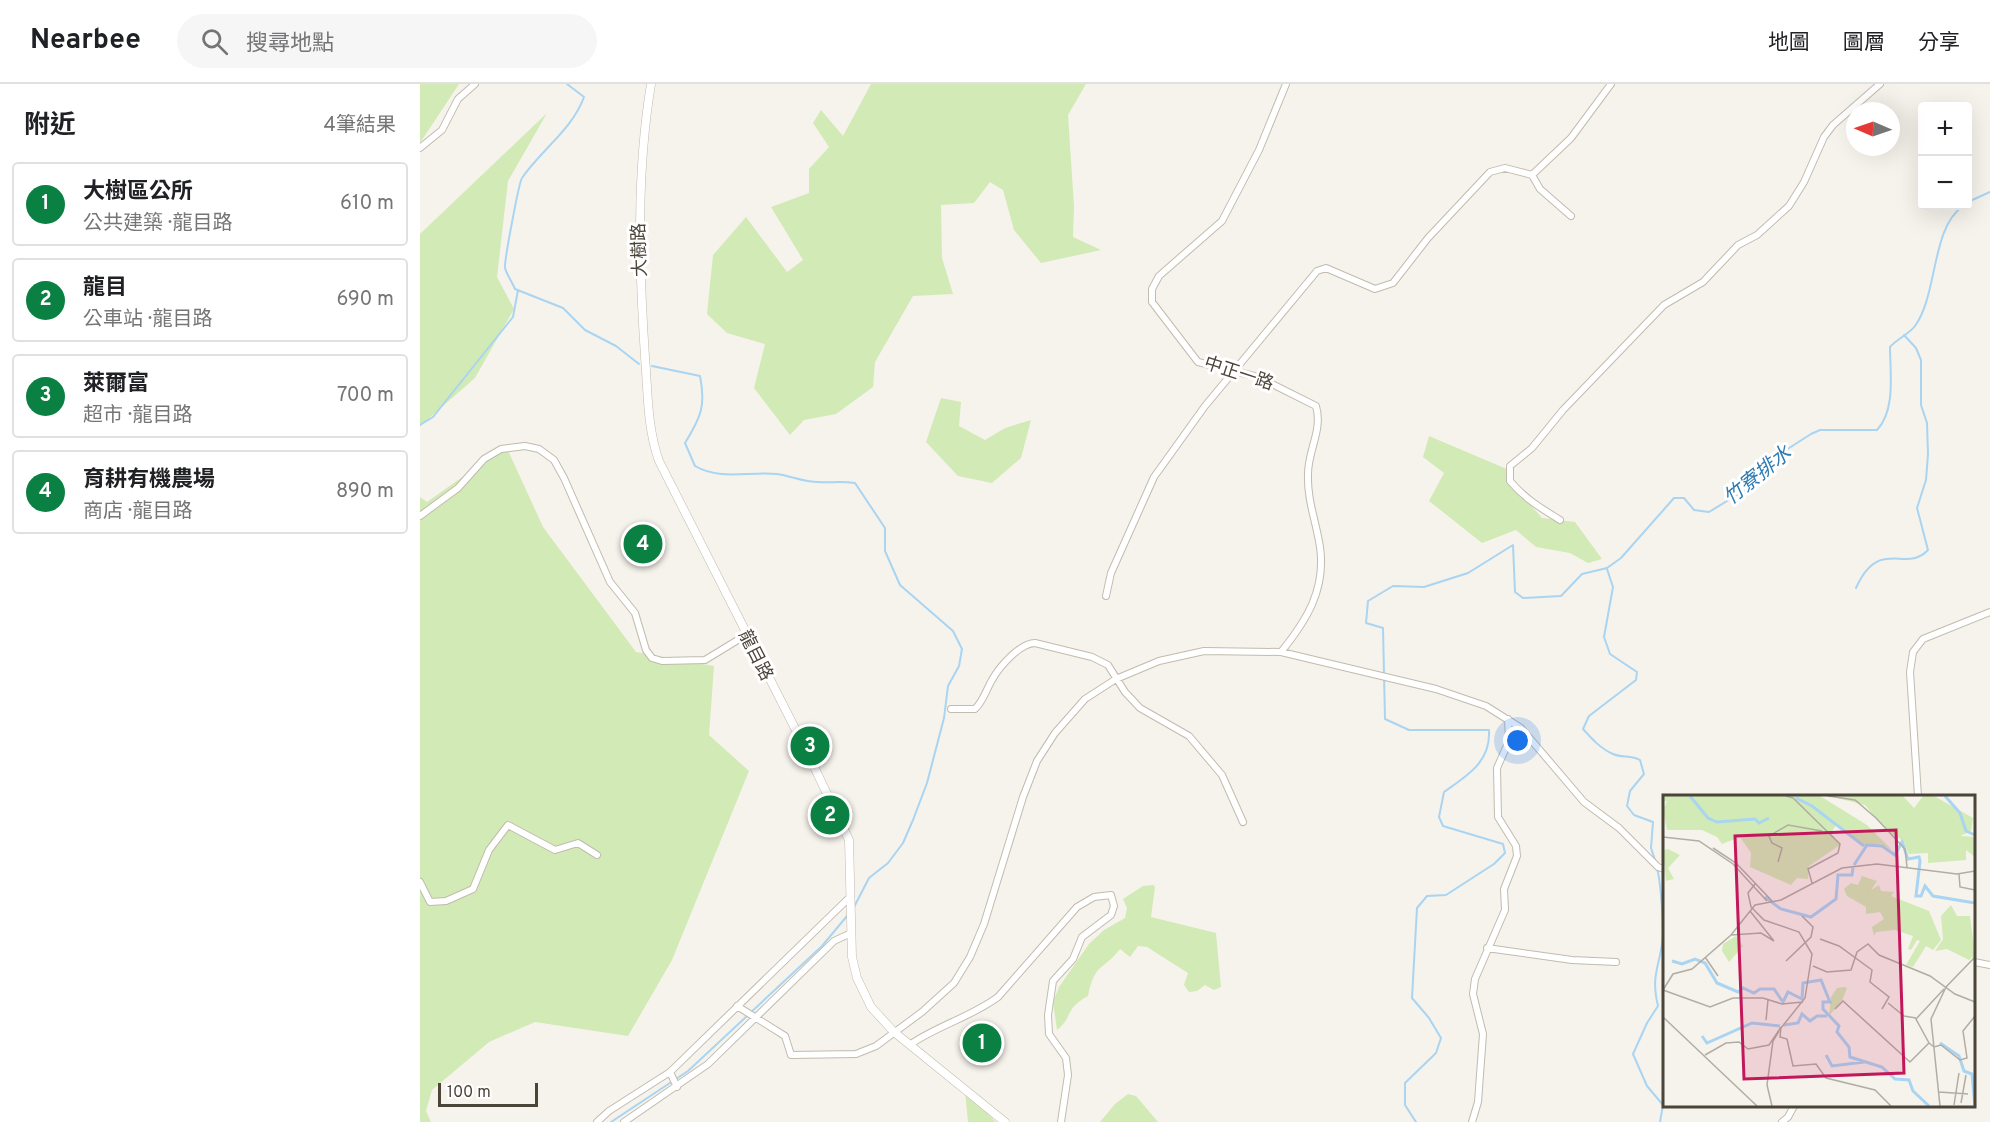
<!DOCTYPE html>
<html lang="zh-TW">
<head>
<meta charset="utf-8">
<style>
	:root { --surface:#fff; --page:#f6f6f6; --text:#202124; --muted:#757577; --line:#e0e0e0; --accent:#0b8043 }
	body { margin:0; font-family:Overpass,"Noto Sans TC",sans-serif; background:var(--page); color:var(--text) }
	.controls { position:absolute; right:18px; top:18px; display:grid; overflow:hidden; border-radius:6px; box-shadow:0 6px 24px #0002 }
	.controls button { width:54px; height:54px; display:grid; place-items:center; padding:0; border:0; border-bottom:2px solid var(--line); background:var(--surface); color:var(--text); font:30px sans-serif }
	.compass { position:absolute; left:1426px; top:18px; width:54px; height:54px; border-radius:50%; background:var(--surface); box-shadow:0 6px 24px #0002; rotate:272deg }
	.scale { position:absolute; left:18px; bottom:15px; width:100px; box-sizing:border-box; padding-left:6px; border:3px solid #4b4439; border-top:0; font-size:16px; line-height:21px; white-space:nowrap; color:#4b4439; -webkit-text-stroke:4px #fff; paint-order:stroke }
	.you { position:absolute; left:1098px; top:657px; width:21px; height:21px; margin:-15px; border:4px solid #fff; border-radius:50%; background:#1a73e8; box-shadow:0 0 0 9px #1a73e833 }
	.badge { display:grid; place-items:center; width:39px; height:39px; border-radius:50%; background:var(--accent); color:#fff; font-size:20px; font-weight:700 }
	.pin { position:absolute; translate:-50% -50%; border:3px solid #fff; box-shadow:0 2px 6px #0006 }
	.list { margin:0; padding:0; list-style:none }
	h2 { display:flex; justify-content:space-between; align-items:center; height:78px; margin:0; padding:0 24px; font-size:26px }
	h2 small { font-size:20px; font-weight:400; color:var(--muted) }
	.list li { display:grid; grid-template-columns:39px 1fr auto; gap:18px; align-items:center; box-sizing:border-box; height:84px; margin:0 12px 12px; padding:0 12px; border:2px solid var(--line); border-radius:6px }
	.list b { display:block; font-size:22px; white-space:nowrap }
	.list p { margin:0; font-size:20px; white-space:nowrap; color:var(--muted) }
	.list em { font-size:20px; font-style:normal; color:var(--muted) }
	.icon { flex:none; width:33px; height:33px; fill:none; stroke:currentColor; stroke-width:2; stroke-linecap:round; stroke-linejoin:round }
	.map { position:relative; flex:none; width:1570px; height:1038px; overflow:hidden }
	header { display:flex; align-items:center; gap:36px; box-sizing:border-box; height:84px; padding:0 30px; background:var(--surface); border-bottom:2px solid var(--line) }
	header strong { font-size:28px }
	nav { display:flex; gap:33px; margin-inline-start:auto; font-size:21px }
	.search { width:420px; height:54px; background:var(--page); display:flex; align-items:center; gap:15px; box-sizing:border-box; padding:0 21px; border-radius:33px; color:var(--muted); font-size:22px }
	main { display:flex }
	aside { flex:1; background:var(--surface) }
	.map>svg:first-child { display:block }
</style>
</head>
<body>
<header>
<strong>Nearbee</strong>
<div class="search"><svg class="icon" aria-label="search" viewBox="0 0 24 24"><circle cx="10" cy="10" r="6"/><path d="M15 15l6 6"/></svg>搜尋地點</div>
<nav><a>地圖</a><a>圖層</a><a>分享</a></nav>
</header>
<main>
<aside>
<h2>附近<small>4筆結果</small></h2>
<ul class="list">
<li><span class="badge">1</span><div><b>大樹區公所</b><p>公共建築 · 龍目路</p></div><em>610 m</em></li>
<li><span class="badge">2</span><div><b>龍目</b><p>公車站 · 龍目路</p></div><em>690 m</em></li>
<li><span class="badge">3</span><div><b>萊爾富</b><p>超市 · 龍目路</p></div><em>700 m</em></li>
<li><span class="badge">4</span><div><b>育耕有機農場</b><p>商店 · 龍目路</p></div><em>890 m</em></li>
</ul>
</aside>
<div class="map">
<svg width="1570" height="1038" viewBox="0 0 1570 1038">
	<rect width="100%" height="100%" fill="#f6f3ec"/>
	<path fill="#d2eab5" d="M0,0H39L0,59Z
		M451,0H666L648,31L654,122L653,153L681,166L621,179L594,146L583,106L570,98L554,119L521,121L522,174L533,210L493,212L455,278L453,303L416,330L384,336L370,351L334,304L345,260L307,249L287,230L293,171L326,133L367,188L383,176L351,123L389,109V85L409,63L393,39L401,26L423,52Z
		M127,29L88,97L77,193L94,225L55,294L0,342V150Z
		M521,314L541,318L539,342L565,356L585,344L611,336L601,374L572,399L538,392L506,358Z
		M1009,352L1089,386L1100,409L1122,434L1155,438L1182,475L1168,479L1150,469L1116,463L1096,446L1062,459L1009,417L1024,389L1003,373Z
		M86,362L123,443L216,568L294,582L289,651L329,687L252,876L208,952L115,938L69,958L12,1006L6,1027L11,1038H0V413L7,418Z
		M733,801L735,803L731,833L796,849L801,903L794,906L785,901L777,907L769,908L764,901L768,889L727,863L718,862L710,873L700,865C682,888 675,878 668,912C644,925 654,932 637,946L633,918L639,903L669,860L684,846L705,834L707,824L703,815L723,802Z
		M545,1007L576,1038H548Z
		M708,1010L716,1012L738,1038H680L695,1020Z"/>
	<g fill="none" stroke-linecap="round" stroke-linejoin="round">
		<path stroke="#a9d4f2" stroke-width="2" d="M147,0L164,13C152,46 121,66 102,94C99,98 84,178 85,184C87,191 92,198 95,205L143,224L165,246L196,262L219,280
			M1548,118L1570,108
			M232,282L280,292C286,322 281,333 265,359L275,382C301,397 329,387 357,390C371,392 384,398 398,398C411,399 419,397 435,399L465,444V467L480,501L533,547L542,565L539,582L528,602L524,634L507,699L493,736L483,759L468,779L449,794L433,825
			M0,341L13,333L93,233L98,206
			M1187,485L1193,503L1184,553L1190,570L1217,588L1216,596L1169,632L1163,645C1172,655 1181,665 1193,670C1202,674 1211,671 1220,676L1224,690L1210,707L1207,722L1214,731L1233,738L1231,764L1235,776
			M1436,504C1459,452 1486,490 1508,466L1497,424L1506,396L1508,370L1507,339L1501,321V276L1496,264L1484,251
			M1237,785C1241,797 1243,838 1243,851C1241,881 1230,889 1238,922L1227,939L1213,970L1227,1002L1243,1021L1240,1038
			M191,1038L268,987L402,862L427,832
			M996,1038L985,1021V999L1016,969L1021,954L1009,934L992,914L997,824L1007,812L1026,811L1074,780L1085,769L1083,760L1023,742L1019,733L1024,708C1047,692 1071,678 1069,646H989L965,635L963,544L946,539L948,517L973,502L1004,503L1048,489L1093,461L1095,508L1103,514L1141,512L1162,490L1187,484L1201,474L1254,414H1264L1274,426L1289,428L1325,406L1344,380L1391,350L1400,346H1457C1476,326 1470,288 1470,263C1477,255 1489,250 1495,242C1518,210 1511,144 1543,122"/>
		<defs>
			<path id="minor" d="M0,64L22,46L38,15L55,0
				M1112,91L1151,54L1191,0
				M0,432L38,404L64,375L81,365L105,362L119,365L134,376L144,394L190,498L215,529L226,566L232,574L242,577L285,576L326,551
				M1140,436C1121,424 1105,415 1090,397V382L1112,364L1143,326L1244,221L1283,198L1318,161L1337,151L1369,122L1384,98L1404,53L1413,41L1460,0
				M686,512L691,489L734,393L785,322L897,187L906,184L955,205L973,199L1008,154L1070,88L1085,84L1112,91L1120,105L1151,132
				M861,568C887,536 906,505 900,463C896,437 887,416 888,390C888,366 903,346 896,322L838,293L778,278L732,218V205L739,192L802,137L839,66L866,0
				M531,625H555C564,616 566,606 572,596C579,583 600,559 615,559L672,573L688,581L705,608L720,624L769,652L802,691L823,738
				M1498,712L1490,588L1493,568L1503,555L1570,528
				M0,798L10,818L26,817L53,805L69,766L88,741L135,766L158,759L177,771
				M1067,864L1152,876L1196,878
				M1554,878L1570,881
				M317,922L365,952L371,971L436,970L456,962L502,928L534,899L550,873L564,840L603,713L617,677L635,649L665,615L696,595L739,577L784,567L861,568L1016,605L1066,622L1101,644L1164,718L1199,744L1238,783L1244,785
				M491,960C519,941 551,933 578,913L657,823L674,813L691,811L694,822L691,831L662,853L653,875L633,897L628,931L629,950L646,974L648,991L641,1038
				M250,988L257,1003
				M177,1038L189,1027L250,988L431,812
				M204,1038L288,980L414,857L431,849
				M1052,1038L1058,1018L1063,950L1053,910L1055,895L1085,826L1084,805L1097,772L1096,762L1078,733L1077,684L1089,657L1088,635
				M1362,1038L1368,1033L1374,1022"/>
			<path id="tertiary" d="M231,0C216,91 219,182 225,273C228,309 227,343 239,377L388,670L429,756L432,873L437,894L451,923L474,948L585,1038"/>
		</defs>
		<use href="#minor" stroke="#c2bbae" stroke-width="8"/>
		<use href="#tertiary" stroke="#c2bbae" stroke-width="9"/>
		<use href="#minor" stroke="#fff" stroke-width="6"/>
		<use href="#tertiary" stroke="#fff" stroke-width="8"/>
	</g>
	<g text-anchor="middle" stroke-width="6" stroke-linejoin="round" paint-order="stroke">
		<g font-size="18" fill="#4b4439" stroke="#fff">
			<text transform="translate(219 166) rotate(-92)" y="6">大樹路</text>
			<text transform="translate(819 289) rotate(18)" y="6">中正一路</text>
			<text transform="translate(336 571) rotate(63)" y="6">龍目路</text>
		</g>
		<g font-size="20" font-style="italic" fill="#2e7ab2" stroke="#fff">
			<text transform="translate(1337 391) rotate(-39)" y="7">竹寮排水</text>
		</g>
	</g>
	<g transform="translate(1243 711)">
		<rect width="312" height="312" fill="#f6f3ec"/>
		<path d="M0,1H157L204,30L229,55L218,49L199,51L173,30L168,38L177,50L146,71L145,84L134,83L128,90L87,72L88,58L77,42L59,49L54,42L39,35H4L0,15L4,6H0ZM166,1H240L251,13L260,1H271L310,23L308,36L297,41L312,42V62L303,55V65L265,68V58L246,59L239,45L223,35L202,10ZM5,54L17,60L5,73L11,84L3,86L0,55ZM199,81L214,86L208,95L216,90L218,96L231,97L228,101L266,116L278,145L270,155L263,151L250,172L243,170L257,146L254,145L248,155L245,154L250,141L232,135L213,137L211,141L209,132L221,124L217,117L203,119V112L184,101L181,94L188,88L195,90ZM288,110L294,121H307L312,160L306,165L284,154L272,156L280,144L278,121ZM73,141L80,151L66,167L59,156L60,149ZM181,192L184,193L179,206L166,221L168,202L174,193Z" fill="#d2eab5"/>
		<path fill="none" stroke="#a9d4f2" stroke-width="3" d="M27,1L45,23L54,27L92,24L96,28L106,23M282,1L297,18L303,36L312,40M133,3L149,11L201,51M191,70L204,50L219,51L232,60L239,47L245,64L256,62L257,66L253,101H258L262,91L270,101L312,108M102,102L118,114L148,122L173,104L175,80H189L190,73M9,166L19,169L32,164L42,168L54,188L75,197L80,193L91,198L97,194H111L120,207L125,197L139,204L140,188L158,185L167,207H160V214L176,231L174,237L186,252L187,262L219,272L232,284L246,285L250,296L266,311M121,230L135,228L139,219L147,226L154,221H164M39,241L44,248L89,228L117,231M277,248L296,261L301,276L309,279L312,311M163,260L169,271L201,267"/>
		<path fill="none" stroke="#b2ada4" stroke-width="1.5" d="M123,1L130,3L177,49L175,58L145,74L149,88M165,1L192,5L213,23L242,54L244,72M0,42L36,46L70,69L104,106M50,53L73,68L109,106M115,67L119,53L109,48L106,41L125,30L159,36M296,79L297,92L312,95M92,89L85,98L88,112L101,125L136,137L149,159L142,203L118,233M68,140L98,138L111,146L87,116M157,144L176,151L209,175L207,187L226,202L219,214M42,162L55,181M123,166L148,142L150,132L139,121M150,171L164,177L188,175L194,157L205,149L216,160L267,181L292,199L312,207M0,195L10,179L29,174L68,140L92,110L118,105L179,73L214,69L294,79L312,76M0,195L47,212L70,203H100L119,209L140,207M225,208L241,221L253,223M172,214L180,206L247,267L266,248L271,252L278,250L297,265L304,263L300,236L312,221M0,222L94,311M103,225L105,205M118,232L117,242L124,244L130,271L153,269L163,283L212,295L228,311M266,248L253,224L281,194M42,260L63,248L76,247L85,254L106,250L118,232M276,297L305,299M298,308L303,280M291,310L296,278M109,311L104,290L110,246L116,236M277,311L268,224L283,192L312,162"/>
		<path fill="#c2185b" fill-opacity="0.15" stroke="#c2185b" stroke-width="3" d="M233,35L241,278L81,284L72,41Z"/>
		<rect width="312" height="312" fill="none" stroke="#4b4439" stroke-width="3"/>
	</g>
</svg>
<div class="controls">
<button>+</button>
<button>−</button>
</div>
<svg class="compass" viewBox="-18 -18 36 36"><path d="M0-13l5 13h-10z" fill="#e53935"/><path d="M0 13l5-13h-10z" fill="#757577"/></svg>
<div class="scale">100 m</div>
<div class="you"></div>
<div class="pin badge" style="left:562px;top:959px">1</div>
<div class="pin badge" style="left:410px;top:731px">2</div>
<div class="pin badge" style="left:390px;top:662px">3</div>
<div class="pin badge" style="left:223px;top:460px">4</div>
</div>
</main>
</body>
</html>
